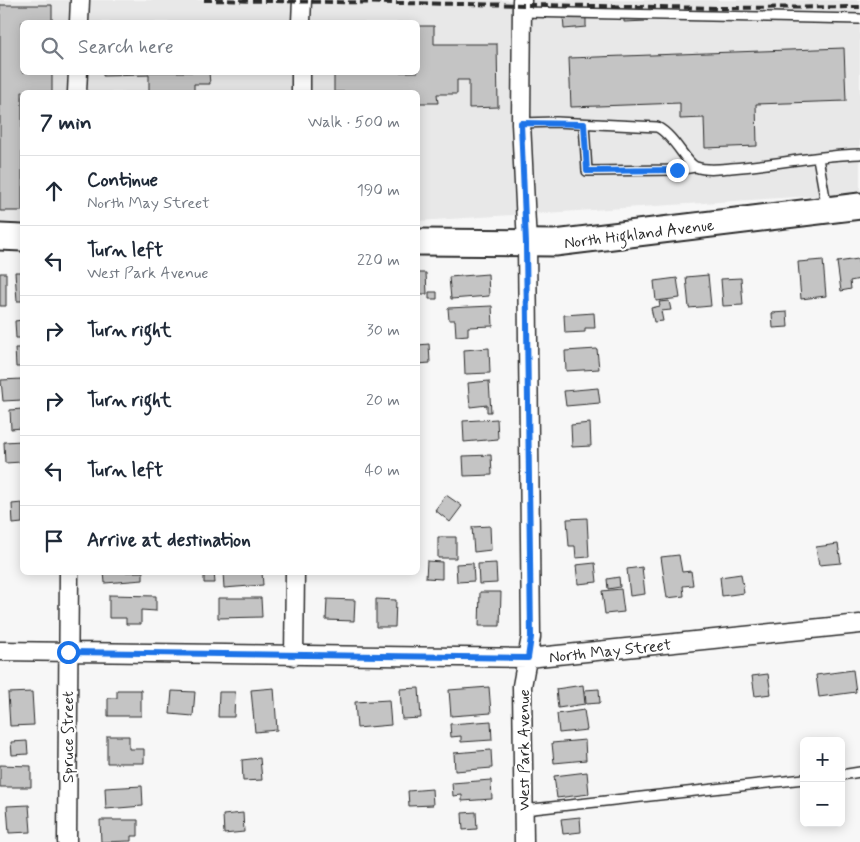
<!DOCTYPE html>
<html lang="en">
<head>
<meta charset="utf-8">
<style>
	:root { --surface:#fff; --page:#f6f6f7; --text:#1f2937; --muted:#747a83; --line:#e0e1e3 }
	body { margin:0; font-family:Mynerve,sans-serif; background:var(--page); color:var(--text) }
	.controls { position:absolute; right:15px; bottom:15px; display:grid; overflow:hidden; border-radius:8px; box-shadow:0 2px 12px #0003 }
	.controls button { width:45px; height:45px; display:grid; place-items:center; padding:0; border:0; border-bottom:1px solid var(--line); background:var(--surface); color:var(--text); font:25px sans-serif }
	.stop { position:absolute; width:15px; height:15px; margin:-11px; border:4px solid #1a73e8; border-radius:50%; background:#fff }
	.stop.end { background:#1a73e8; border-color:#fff; box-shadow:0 1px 5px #0008 }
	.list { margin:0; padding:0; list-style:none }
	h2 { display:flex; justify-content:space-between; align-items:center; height:65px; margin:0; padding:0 20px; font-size:21px }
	h2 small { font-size:16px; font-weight:400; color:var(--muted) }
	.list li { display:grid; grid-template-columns:32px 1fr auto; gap:15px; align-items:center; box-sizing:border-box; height:70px; padding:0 20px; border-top:1px solid var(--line) }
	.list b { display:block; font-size:19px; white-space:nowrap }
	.list p { margin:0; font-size:16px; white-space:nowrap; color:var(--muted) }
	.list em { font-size:16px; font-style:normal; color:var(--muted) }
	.icon { flex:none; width:28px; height:28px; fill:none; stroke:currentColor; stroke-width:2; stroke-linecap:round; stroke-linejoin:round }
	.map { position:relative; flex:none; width:860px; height:842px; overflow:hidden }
	.search { position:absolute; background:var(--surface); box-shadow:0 2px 12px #0003; left:20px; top:20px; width:400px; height:55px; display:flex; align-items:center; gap:12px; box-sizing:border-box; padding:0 18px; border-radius:8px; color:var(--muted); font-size:19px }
	.panel { position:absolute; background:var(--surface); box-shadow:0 2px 12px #0003; left:20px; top:90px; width:400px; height:485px; border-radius:8px }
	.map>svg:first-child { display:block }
</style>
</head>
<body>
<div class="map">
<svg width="860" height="842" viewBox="0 0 860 842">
	<rect width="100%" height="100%" fill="#f7f7f7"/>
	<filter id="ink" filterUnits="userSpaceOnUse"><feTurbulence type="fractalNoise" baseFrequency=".02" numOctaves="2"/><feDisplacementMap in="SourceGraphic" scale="10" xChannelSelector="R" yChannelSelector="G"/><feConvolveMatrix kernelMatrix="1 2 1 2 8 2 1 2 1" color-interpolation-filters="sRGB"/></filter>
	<g filter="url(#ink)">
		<path fill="#e8e8e8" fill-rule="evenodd" d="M0,0H860V193L418,221V92H22V227L0,226ZM22,22H418V72H22Z"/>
		<path fill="#c4c4c4" stroke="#2b2b2b" d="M0,5H52V22H22V72H52V92H22V211H0Z
			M646,14L647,21L624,22V16Z
			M586,15V27L564,29L563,16Z
			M418,26H434V44H497L498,107L469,108V80H457V94H437L438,103H418V92H334V72H418Z
			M844,48L846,101L756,104L757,146L705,148L704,118L680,119V103L571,107L569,58Z
			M103,72H209L210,84H194V92H149V75L103,76Z
			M858,259L860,279L850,281L851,289L841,291L837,262Z
			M823,260L826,296L801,299L798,262Z
			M15,272H22V301H17Z
			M0,273H6V306H0Z
			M418,273H426L427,294H418Z
			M488,274L489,296L451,299L449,277Z
			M708,275L711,306L689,308L686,277Z
			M677,278L680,298L656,301L654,281Z
			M741,278L743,305L723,306L721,279Z
			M429,292H437V299H429Z
			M669,301L671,310L661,311L663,321L654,322L651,308L660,306L659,302Z
			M492,306L493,326L468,327V335L456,336L455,320H449L448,308Z
			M787,312L788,327L773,328L772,313Z
			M594,313L595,328H585V332L565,333L564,315Z
			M22,320V338H16L15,321Z
			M429,344L430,363L418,364V345Z
			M15,348H22V367H16Z
			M489,348L490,373L465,374L464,350Z
			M597,349L599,369L566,371L565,351Z
			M22,379V400L3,401L1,380Z
			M489,381L491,412H487V405L470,407L468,383Z
			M598,388L600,403L566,406L564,391Z
			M22,409V428L11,429L10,410Z
			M497,419L498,439L464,442L463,421Z
			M590,423L591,446L572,447L571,425Z
			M22,441V462L5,463L4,442Z
			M491,455L492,475L464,476L463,456Z
			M446,495L462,506L450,522L435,510Z
			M22,503V523L13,524L12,504Z
			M587,518L589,557L576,558L575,546H569L567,519Z
			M490,526L491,550L474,552L472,527Z
			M438,537H456V558H438Z
			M838,544L841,563L819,565L816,547Z
			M679,555L682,572L691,571L693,585L683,586L684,596L667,598L661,557Z
			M427,561L442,562V579L426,578Z
			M473,563L474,581L457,582L456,564Z
			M496,563L497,583L479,584L478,564Z
			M595,563L597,582L578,584L576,565Z
			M642,567L645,594L630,596L627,569Z
			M104,572H143V580L105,583Z
			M204,572H214L215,583H204Z
			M223,572H262L263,585L224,588Z
			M741,574L744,593L722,596L720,577Z
			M619,577L620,587L608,589L607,579Z
			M621,589L624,612L605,614L602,591Z
			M480,592H501L500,626H479Z
			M109,595L156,596V611L141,610V624H126V618H109Z
			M218,598H261L262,617L218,618Z
			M327,599L355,600L354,621L326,620Z
			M376,599L396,600L395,627H376Z
			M853,670L856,692L819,697L816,675Z
			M768,674L771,694L755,696L752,676Z
			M583,685L585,704L558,708L556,689Z
			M489,687L491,713L451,716L449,690Z
			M274,688L277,730L255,732L251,690Z
			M419,688L421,718L402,719L400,689Z
			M599,689L600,703L586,704L585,690Z
			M117,690H141V716H108V698H117Z
			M172,691L195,692L193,716L170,714Z
			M32,692L34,725L10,726L8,693Z
			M219,692H235L234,717H218Z
			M389,700L391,725L357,728L355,702Z
			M584,710L587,730L559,733L557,714Z
			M491,721L492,740L461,742V736L451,737L450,724Z
			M107,736H129V749H144V763H107Z
			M585,740L586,760L554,763L552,743Z
			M27,741L28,754L12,755L11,742Z
			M491,750L492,768L455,771L454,753Z
			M260,758L262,780L243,781L242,760Z
			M0,765L31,766V787H0Z
			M587,772L589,794L557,798L554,776Z
			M491,780L492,799L462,801V795L453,796L452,783Z
			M142,786L143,806L106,809L105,788Z
			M432,789L433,805L409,806L408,791Z
			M29,805L31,832L9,833L7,806Z
			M476,812L477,829L463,830L462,813Z
			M243,813L244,832L224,834L223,815Z
			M580,817L581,832L563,834L561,819Z
			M100,820H138V836H131V841L101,842Z"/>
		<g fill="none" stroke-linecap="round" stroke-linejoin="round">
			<defs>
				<path id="lane" d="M523,12L860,19
					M521,123L556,122L657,127C675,136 686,164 696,167C707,171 720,169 731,168C774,165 817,155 860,154
					M584,124L587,171L677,170L695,167
					M818,158L827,209
					M841,775L860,772
					M524,810L804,779"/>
				<path id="street" d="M522,0L521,123L527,244L531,637L522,686L524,842
					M79,22L80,0
					M301,22L302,0
					M77,92L78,72
					M301,92V72
					M0,651L528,658L860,624
					M294,656L295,572
					M67,842L69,572"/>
				<path id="secondary" d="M0,237L22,238
					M418,242L555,243L860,206"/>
			</defs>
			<use href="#lane" stroke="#2b2b2b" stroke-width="12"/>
			<use href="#street" stroke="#2b2b2b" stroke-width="21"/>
			<use href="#secondary" stroke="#2b2b2b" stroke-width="29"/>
			<use href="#lane" stroke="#fff" stroke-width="9"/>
			<use href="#street" stroke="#fff" stroke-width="18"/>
			<use href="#secondary" stroke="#fff" stroke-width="25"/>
			<path stroke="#2b2b2b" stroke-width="4" stroke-dasharray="8 4" stroke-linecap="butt" d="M204,0L723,8L860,7"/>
		</g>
	</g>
	<g fill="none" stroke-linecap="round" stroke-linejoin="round" filter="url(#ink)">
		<path stroke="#1a73e8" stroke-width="6" d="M68,652L528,658L531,637L526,244L521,123L584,124L587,171L677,170"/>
	</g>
	<g text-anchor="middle" stroke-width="4" stroke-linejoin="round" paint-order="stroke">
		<g font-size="16" fill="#2b2b2b" stroke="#fff">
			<text transform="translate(639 233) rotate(-7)" y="6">North Highland Avenue</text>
			<text transform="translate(610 650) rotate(-6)" y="6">North May Street</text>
			<text transform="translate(67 737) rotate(-90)" y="6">Spruce Street</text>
			<text transform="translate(523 750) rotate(-90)" y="6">West Park Avenue</text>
		</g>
	</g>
</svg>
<div class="controls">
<button>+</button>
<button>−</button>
</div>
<div class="stop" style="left:68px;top:652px"></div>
<div class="stop end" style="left:677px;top:170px"></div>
<div class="search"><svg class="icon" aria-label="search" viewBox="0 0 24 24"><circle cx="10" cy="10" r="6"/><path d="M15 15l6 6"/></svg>Search here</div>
<section class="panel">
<h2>7 min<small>Walk · 500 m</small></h2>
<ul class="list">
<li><svg class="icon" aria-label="ahead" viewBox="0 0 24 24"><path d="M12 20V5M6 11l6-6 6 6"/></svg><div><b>Continue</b><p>North May Street</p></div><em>190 m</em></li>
<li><svg class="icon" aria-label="left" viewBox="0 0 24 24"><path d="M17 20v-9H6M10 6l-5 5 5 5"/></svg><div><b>Turn left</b><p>West Park Avenue</p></div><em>220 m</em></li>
<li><svg class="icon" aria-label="right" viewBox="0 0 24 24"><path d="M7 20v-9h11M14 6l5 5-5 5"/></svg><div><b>Turn right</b></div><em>30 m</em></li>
<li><svg class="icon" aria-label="right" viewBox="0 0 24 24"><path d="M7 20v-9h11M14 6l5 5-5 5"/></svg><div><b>Turn right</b></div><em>20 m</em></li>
<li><svg class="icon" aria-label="left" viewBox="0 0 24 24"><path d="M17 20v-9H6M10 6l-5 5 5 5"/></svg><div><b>Turn left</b></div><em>40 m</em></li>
<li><svg class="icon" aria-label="arrive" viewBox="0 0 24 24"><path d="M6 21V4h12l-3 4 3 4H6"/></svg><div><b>Arrive at destination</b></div></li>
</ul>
</section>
</div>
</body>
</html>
